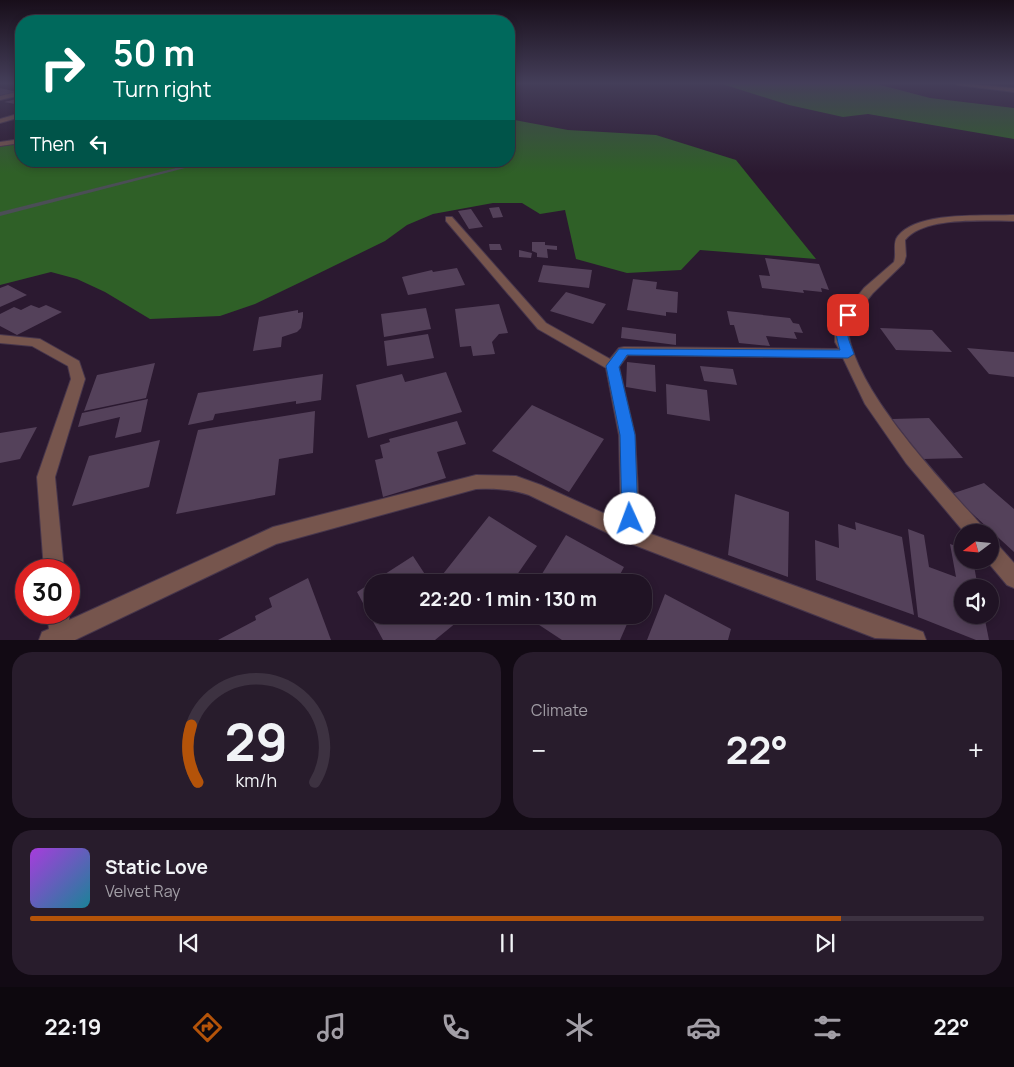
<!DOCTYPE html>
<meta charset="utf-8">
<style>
:root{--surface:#201324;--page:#281c2c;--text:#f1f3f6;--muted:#a29ea6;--line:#3d3241;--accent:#b45309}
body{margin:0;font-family:Manrope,sans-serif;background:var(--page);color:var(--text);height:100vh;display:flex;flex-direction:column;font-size:19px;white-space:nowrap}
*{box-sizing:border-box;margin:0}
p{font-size:16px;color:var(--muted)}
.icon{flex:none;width:28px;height:28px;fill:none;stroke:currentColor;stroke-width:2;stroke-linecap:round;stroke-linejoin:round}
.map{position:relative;height:640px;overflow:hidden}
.panel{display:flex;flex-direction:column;gap:12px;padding:12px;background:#120a14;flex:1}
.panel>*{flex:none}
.banner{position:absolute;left:15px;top:15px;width:500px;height:152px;border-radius:20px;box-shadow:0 2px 8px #0003,0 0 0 1px var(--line);background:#00695c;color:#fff;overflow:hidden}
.needle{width:32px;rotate:254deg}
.fabs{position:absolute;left:954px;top:524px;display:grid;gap:10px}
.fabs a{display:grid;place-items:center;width:45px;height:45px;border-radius:50%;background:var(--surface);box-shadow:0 2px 8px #0003,0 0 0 1px var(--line);font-size:25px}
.speed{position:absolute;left:15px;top:559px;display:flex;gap:10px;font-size:25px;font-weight:700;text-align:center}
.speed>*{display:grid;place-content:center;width:65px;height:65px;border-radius:50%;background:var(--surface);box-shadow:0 2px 8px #0003,0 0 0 1px var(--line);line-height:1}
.speed .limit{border:8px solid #d22;background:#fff;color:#111}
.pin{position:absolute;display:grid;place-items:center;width:42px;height:42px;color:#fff;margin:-21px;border-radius:10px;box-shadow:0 2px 8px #0006}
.me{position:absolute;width:55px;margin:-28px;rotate:358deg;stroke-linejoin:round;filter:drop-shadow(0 0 4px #0008)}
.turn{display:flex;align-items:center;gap:18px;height:105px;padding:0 15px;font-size:22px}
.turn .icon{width:65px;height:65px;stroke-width:2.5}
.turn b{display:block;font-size:35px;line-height:42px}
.then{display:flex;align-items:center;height:48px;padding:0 15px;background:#0003;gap:10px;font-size:19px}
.big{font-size:38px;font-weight:700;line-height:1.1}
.panel .widget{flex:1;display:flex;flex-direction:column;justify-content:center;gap:8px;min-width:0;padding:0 18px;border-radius:20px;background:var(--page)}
.panel .dial{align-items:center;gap:0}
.dial svg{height:130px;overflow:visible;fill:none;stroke:var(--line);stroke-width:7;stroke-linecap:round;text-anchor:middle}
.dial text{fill:var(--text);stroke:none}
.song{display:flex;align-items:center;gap:15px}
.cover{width:60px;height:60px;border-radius:8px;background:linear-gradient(135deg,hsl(280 70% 55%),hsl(190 70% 35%))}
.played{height:5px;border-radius:2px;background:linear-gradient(90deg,var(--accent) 85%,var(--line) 85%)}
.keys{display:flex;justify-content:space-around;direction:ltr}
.heat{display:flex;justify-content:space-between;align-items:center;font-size:28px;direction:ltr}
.panel .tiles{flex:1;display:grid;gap:12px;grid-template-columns:1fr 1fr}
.widget:last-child{grid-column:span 2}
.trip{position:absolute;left:364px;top:574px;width:288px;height:50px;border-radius:20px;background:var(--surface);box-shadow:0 2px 8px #0003,0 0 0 1px var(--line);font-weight:700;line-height:50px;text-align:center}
.tab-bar{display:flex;height:80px;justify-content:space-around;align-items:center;background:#0d080e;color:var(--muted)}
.tab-bar .icon{width:35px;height:35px}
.tab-bar .selected{color:var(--accent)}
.tab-bar b{font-size:22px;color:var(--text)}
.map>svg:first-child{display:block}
</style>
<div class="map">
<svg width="1014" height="640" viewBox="0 0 1014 640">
<rect width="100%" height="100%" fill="#2b1930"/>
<path fill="#2f6027" d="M719,83H873L930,98L1014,108V139L868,114L843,117L789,105Z
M509,119L568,130L656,135L736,160L816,259L700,250L681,270L627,273L576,259L565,210L540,214L522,203H493L433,214L407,225L385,241L303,281L255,304L220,316L150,319L105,292L77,279L51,272L0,285V144L21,140V161H509Z"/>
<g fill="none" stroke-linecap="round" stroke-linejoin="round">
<path fill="#4b4e56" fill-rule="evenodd" d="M204,161H212L0,216V212Z"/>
</g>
<path fill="#54415a" d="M0,88L17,92L0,96Z
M21,98V103L15,104L4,102Z
M499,207L503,217L493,218L489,208Z
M471,209L483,227L469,229L458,211Z
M532,242H545V245L557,246V250L547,249L548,258L537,257V253L532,251Z
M489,244H500L502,250H490Z
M519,250L532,253L531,258L519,257Z
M765,258L819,264L829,290L821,288L822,292L803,290L804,293L762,288L759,275L770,276Z
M543,265L592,270L589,288L538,282Z
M457,268L465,285L408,295L402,277L432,270L433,272Z
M633,279L657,282L656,289L678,292L677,313L666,312V316L627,310Z
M8,285L27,295L0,307V288Z
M566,292L606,304L593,324L550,311Z
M499,304L508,333L499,334L492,342L495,354L473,356L471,346L460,347L455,309Z
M31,305L39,308L46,305L62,312L17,335L0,326V314L14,307L21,310Z
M426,308L431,329L384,337L381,314Z
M298,310V313L303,312V317L301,328L297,332L282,337L281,347L253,351L259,317Z
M727,311L790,318L793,323L799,324L803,333L794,332L797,339L766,336L770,346L739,343L734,325H730Z
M622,327L676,334V345L621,338Z
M880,328L932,330L952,352L896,350Z
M428,334L434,358L387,366L384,341Z
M967,348L1014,352V377L989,374Z
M627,362L655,365L656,392L626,387Z
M155,363L146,398L84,411L97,375Z
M700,366L733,369L737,385L704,381Z
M446,372L462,412L368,438L356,385L402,374L405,382Z
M323,374L321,400L296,404V401L215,414L213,420L188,425L198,393Z
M666,384L707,390L710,421L667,414Z
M148,399L141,432L115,438L120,417L78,427L82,413Z
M532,405L604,439L569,492L492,451Z
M315,411L313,453L279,459L275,495L176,514L198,430Z
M929,418L963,458L923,459L892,419Z
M457,421L466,444L437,452L446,478L383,497L375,460L383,458L380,445L390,442L389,439Z
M37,427L20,459L0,463V433Z
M160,440L149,487L72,506L89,456Z
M984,483L1014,509V552L951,494Z
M735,494L789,512L788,577L728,555Z
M489,516L537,546L512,582H455L443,574Z
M855,522L902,537L914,615L816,580L815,540L839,548L838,524L856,530Z
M908,529L924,535L929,567L956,577L950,544L962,548V560H973L978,588H962V615H984L989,640H976L918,617Z
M566,535L624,567L616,582H537Z
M413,556L430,582H372V615H452L457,622L435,640H383L357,592Z
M308,578L331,640H218L256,620L255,616L272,607L269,598Z
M665,594L731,629L728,640H647Z
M524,615H631L620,640H562Z"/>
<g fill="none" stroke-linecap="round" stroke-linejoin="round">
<defs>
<path id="street" d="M955,83L1014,88V92L958,85Z
M21,91V95L0,100V96Z
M21,113V117L0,123V119Z
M21,139V143L0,146V142Z
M1014,215V221C985,221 925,216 905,240L906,256L904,263L873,293L847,325C852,389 940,478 982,526L984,532H964L906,463L865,404L843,358L628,355L619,367L635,435L640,530L915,629L923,632L926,640L875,638L624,541L529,495C511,489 495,488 476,489L276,544L75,640H39L42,632L49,629L47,612H69V620L273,527L476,475L516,476L541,485L621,521L619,435L606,368L538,329L446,221V217H452L546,323L610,359L619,348L624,347L839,349L835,342V325L864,288L894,262C897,253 892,243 898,236C917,211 985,216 1014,215Z
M0,335L40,339L79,361L85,379L55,477L64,570H44L37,477L71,379L68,366L32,346L0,343Z
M990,541L997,544L1014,563V588L1007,585L986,560H990Z"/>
</defs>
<use href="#street" stroke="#47364c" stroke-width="2"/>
<use href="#street" fill="#76554d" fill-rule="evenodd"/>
</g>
<linearGradient id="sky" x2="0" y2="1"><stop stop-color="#180e1a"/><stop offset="0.48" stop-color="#443e59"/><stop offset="1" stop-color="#443e59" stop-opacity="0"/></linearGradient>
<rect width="1014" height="173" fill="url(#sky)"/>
<path fill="#1a73e8" stroke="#114b97" d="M848,312L854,315C843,332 848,337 854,354L848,358L627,355L619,367L635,435L638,519L636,524L630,526L624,524L622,519L620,435L606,366L619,349L840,350C835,333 834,327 844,313Z"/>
</svg>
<div class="fabs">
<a><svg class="needle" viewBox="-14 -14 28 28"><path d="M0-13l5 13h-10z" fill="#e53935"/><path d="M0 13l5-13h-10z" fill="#a29ea6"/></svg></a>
<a><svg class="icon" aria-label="sound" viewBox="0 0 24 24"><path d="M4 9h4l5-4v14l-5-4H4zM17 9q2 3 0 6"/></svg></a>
</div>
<div class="speed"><div class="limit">30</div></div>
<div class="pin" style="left:848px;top:315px;background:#d93025"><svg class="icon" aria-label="arrive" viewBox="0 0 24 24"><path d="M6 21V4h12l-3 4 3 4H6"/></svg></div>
<svg class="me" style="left:630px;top:519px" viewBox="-20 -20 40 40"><circle r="19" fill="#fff"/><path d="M0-13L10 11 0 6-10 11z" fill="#1a73e8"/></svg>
<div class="trip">22:20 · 1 min · 130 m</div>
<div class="banner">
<div class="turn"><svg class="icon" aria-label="right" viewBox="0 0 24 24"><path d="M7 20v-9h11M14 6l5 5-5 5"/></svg><div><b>50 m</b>Turn right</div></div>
<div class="then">Then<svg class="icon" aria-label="left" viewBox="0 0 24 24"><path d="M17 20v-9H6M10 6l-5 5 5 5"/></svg></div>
</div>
</div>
<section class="panel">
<div class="tiles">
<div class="widget dial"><svg viewBox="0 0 100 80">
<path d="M14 69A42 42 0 1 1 86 69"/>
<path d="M14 69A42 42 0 0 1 10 34" stroke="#b45309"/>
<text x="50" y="56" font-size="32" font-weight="700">29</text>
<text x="50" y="72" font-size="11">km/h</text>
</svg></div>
<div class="widget"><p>Climate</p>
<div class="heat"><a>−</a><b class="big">22°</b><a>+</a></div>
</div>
<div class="widget">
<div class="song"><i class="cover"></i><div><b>Static Love</b><p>Velvet Ray</p></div></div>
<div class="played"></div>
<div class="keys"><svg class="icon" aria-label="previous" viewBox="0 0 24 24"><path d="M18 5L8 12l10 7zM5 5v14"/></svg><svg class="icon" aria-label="pause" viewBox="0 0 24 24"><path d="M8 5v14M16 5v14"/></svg><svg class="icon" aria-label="next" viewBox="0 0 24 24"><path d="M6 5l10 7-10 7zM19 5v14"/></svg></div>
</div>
</div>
</section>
<nav class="tab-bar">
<b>22:19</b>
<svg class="icon selected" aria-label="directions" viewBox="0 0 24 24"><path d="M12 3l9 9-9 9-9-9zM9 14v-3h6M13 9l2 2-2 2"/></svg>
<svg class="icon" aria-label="music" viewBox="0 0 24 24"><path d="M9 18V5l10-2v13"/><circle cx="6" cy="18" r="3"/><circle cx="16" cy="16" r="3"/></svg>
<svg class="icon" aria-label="phone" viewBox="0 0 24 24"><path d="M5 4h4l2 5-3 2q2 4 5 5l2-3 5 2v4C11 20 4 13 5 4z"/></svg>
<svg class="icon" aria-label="climate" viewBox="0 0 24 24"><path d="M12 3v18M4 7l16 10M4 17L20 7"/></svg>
<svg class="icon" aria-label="car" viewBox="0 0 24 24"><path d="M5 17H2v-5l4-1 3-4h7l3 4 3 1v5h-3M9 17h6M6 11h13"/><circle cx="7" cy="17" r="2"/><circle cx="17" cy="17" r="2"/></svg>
<svg class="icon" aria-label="filters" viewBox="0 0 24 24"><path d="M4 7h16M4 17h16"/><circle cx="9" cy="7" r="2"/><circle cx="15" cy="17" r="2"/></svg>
<b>22°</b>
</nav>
